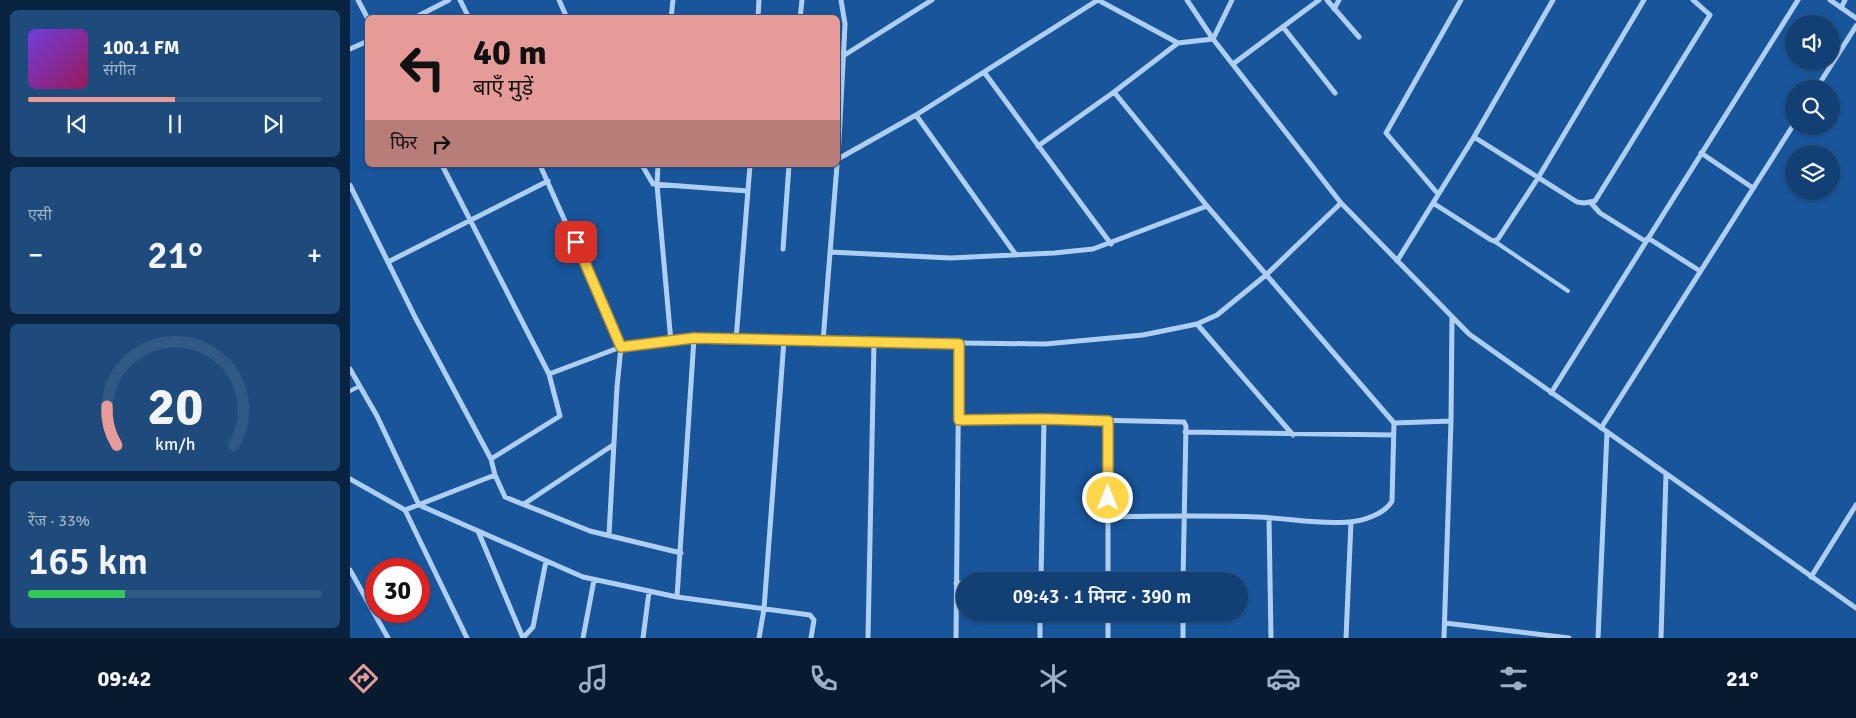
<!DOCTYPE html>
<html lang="hi">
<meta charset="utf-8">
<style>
:root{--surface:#124074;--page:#1f4b7c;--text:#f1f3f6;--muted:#9cafc5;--line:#315986;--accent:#e69b98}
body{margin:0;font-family:Signika,"Noto Sans Devanagari",sans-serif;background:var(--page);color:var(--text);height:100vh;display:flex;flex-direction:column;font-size:19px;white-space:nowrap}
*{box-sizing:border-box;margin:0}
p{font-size:16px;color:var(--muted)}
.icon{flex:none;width:28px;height:28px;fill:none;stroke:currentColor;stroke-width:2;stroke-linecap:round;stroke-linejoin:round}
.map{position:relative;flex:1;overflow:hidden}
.drawer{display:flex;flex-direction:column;gap:10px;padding:10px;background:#0a2340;width:350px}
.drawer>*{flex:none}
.guide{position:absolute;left:15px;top:15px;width:475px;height:152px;border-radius:8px;box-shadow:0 1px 4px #0004,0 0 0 1px var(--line);background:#e69b98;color:#111;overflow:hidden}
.controls{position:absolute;left:1435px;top:15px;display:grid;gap:10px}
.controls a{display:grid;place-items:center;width:55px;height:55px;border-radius:50%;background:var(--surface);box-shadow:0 1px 4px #0004,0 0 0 1px var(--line);font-size:25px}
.speed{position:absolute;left:15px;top:558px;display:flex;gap:10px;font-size:25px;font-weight:700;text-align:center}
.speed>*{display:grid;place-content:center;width:65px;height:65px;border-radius:50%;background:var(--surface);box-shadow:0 1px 4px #0004,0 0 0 1px var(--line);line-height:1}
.speed .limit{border:8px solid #d22;background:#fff;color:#111}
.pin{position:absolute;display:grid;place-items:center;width:42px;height:42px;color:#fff;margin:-21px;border-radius:10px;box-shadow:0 2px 8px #0006}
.me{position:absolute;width:55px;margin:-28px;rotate:0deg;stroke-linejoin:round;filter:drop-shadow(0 0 4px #0008)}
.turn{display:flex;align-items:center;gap:18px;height:105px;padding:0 25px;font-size:22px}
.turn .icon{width:65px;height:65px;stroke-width:2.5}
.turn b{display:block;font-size:35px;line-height:42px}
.then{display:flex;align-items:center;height:48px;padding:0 25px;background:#0003;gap:10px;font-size:19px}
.big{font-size:38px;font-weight:600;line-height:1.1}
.drawer .tile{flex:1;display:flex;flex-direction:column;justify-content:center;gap:8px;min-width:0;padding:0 18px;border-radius:8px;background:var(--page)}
.drawer .dial{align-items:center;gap:0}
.dial svg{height:130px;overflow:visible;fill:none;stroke:var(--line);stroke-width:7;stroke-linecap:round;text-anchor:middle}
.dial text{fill:var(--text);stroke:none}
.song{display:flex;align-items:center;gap:15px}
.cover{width:60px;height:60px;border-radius:8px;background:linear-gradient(135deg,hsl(260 70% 55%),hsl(330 70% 35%))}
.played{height:5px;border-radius:2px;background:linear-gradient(90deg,var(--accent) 50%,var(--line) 50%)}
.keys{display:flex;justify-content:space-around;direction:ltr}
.heat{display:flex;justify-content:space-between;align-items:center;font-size:28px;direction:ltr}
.charge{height:8px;border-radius:4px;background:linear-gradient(90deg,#34c759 33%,var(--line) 0)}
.trip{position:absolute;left:606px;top:572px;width:292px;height:50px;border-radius:25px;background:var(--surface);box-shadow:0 1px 4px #0004,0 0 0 1px var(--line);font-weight:600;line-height:50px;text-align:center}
.menu{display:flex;height:80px;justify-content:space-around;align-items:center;background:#071a2e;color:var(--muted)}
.menu .icon{width:35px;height:35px}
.menu .active{color:var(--accent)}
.menu b{font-size:22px;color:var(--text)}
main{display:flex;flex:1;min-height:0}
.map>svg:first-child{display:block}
</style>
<main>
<section class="drawer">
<div class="tile">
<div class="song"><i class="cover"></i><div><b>100.1 FM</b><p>संगीत</p></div></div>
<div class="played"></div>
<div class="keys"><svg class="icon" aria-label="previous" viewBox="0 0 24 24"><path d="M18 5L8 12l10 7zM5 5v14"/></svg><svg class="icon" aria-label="pause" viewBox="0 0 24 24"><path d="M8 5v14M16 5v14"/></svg><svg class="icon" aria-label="next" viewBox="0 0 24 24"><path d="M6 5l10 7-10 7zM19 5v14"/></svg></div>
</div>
<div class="tile"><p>एसी</p>
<div class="heat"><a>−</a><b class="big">21°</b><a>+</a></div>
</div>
<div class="tile dial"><svg viewBox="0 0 100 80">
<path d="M14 69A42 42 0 1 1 86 69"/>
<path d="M14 69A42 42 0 0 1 8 45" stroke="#e69b98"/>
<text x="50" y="56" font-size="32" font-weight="700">20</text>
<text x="50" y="72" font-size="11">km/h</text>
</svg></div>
<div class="tile"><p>रेंज · 33%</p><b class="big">165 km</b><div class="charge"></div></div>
</section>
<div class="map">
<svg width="1506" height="638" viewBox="0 0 1506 638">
<rect width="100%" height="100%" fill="#18559b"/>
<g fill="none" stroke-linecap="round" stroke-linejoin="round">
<path stroke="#afcff2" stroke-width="4" d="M1144,241L1218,291
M0,391L10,386"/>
<path stroke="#afcff2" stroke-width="5" d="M8,0L18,19
M110,0L119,18
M209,0L217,18
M882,0L863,39L991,203L1119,334L1506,608
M977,0L1009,37
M1480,0L1506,18
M1491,8L1495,0
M984,9L989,0
M64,18L99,0
M321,18L323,0
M408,18L409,0
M450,18L452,0
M933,27L985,93
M828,43L863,39L837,0
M0,49L18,41
M493,56L582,0
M883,64L969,0
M634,72L761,244
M1466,89L1506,26
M566,115L666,255
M1124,137L1227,202L1234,203L1245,201L1360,15L1343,0
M1351,153L1403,188
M488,159L566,115L748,0L828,43L764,92L688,146
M488,160L495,24L491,0
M92,165L199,374
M190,165L271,347L344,338L386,340L400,165
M292,165L303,184L398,191
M308,165L307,185L321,342
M0,185L65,317L141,459L145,475L155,497L240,531L331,553
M1088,194L1036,133L1111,0
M1083,203L1141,240L1144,241L1148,239L1188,178L1294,0
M1241,203L1250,213L1295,241L1298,238L1350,271
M433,249L439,165
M480,252L600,258L704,253L743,249L857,206
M1047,261L1124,137L1203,0
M38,262L198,181
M847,324L943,435
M386,340L695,344L793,335L847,324L867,315L916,275L991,203
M473,341L487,165
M0,369L27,416L69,505L233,577L327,597L460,615L464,620L461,638
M1201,393L1448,0
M609,420L694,419L834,422L836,426L833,581
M758,421V581
M1044,423L1101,421
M1251,428L1444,124
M835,432L1044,435
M141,459L210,416L199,374L271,347L267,387L259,535
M0,479L55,510L145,475
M174,504L263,445
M55,510L117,638
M758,517C808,516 858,515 907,517C938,518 968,525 999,522C1013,521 1035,514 1042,501L1044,423L857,206L764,92
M919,518L921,638
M128,531L173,638
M0,570L38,638
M1461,577L1506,505
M691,581L694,419
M606,583H615
M327,597L344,338
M833,614V638
M1095,623L1219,638
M173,638L183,627L196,561
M233,638L244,580
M293,638L299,592
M409,638L414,609L434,340
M518,638L524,342
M606,638L609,344
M690,638V614
M758,638V614
M996,638L1001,522
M1094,638L1101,421L1102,317
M1248,638L1257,432
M1311,638L1316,474"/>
</g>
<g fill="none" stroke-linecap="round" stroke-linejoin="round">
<defs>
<path id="route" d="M226,242L271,347L344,338L609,344V420L694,419L758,421V498"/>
</defs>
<use href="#route" stroke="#a68a30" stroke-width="12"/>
<use href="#route" stroke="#ffd54a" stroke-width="9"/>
</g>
</svg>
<div class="controls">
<a><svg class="icon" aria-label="sound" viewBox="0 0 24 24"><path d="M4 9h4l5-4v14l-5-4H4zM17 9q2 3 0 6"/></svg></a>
<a><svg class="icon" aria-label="search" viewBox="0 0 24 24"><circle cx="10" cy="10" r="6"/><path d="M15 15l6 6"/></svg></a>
<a><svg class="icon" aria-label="layers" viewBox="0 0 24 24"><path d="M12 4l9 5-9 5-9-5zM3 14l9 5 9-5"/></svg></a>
</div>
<div class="speed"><div class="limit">30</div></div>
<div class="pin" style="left:226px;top:242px;background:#d93025"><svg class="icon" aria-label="arrive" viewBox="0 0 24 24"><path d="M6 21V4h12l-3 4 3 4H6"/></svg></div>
<svg class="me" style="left:758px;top:498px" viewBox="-20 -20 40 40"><circle r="17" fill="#ffd54a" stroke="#fff" stroke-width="3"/><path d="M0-11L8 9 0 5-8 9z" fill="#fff"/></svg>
<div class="trip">09:43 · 1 मिनट · 390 m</div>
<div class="guide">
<div class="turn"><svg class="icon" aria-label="left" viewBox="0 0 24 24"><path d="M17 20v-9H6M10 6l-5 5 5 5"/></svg><div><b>40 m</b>बाएँ मुड़ें</div></div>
<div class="then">फिर<svg class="icon" aria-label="right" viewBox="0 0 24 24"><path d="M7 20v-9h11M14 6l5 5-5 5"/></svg></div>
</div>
</div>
</main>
<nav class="menu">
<b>09:42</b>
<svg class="icon active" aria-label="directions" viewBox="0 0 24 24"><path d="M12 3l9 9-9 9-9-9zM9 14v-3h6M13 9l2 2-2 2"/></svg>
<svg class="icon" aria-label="music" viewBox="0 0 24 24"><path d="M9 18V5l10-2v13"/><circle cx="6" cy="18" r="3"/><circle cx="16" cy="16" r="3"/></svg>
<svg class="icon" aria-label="phone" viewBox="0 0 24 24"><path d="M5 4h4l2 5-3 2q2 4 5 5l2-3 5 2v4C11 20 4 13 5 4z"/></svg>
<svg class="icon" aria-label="climate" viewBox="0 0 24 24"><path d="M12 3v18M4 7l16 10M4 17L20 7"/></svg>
<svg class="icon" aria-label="car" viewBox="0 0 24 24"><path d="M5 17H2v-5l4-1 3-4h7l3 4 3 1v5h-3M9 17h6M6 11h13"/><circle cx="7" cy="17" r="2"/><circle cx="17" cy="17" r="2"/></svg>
<svg class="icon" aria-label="filters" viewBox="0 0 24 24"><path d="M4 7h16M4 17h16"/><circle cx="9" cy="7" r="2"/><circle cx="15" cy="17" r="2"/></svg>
<b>21°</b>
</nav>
